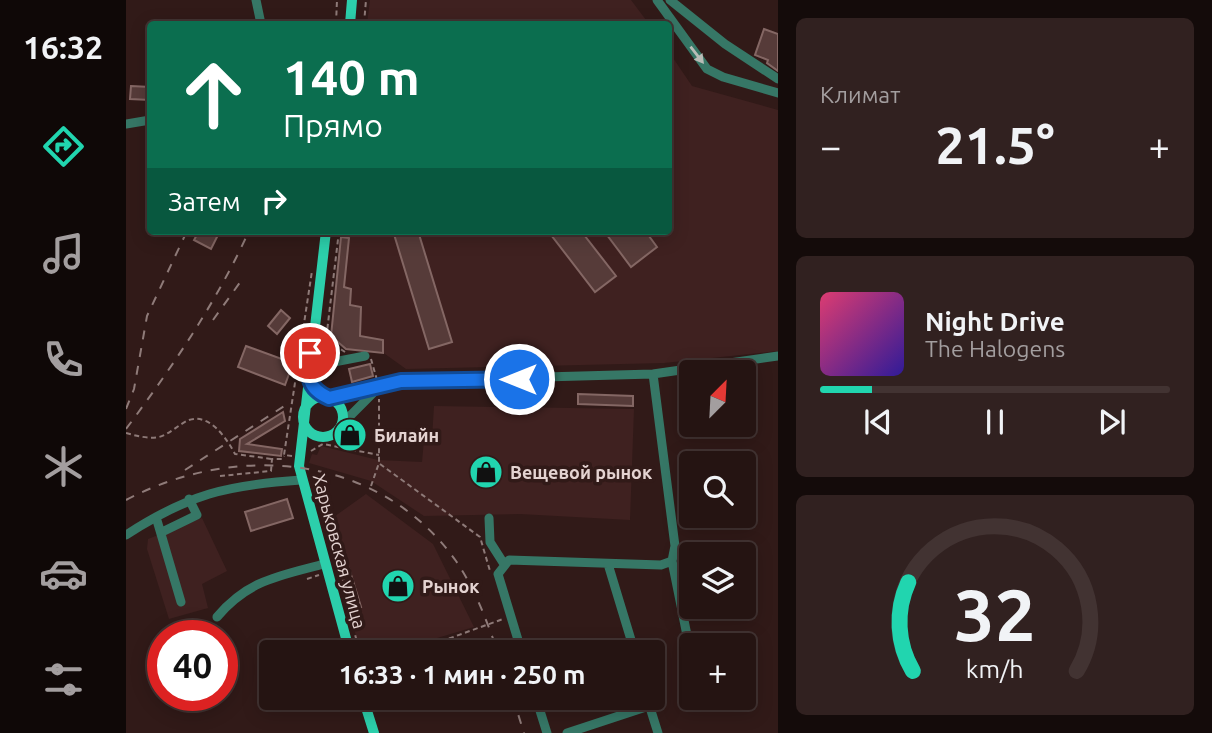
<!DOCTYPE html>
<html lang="ru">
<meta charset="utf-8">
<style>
:root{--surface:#251412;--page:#312120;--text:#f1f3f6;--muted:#a39e9f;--line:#423332;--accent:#21d5af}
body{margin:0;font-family:Ubuntu,sans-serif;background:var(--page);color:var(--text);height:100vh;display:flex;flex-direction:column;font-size:26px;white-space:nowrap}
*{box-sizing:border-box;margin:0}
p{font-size:23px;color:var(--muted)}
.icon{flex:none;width:38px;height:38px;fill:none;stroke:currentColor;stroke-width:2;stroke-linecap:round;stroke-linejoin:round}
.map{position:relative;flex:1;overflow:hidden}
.panel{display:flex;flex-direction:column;gap:18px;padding:18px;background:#140b0a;width:434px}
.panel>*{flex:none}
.guide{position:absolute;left:21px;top:21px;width:525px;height:214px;border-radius:7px;box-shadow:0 4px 18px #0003,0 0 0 2px var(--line);background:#0b6e4f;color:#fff;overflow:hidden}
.needle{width:46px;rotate:24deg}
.fabs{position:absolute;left:553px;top:360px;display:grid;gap:14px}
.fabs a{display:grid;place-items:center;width:77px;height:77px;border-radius:7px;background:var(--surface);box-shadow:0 4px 18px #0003,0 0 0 2px var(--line);font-size:35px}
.speed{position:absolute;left:21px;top:620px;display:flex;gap:14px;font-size:35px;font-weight:700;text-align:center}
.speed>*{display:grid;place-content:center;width:91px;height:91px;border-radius:50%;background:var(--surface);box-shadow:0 4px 18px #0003,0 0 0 2px var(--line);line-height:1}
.speed .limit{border:10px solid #d22;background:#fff;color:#111}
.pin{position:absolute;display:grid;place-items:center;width:60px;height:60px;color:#fff;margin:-30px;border:4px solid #fff;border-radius:50%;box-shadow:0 2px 7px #0007}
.me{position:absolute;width:77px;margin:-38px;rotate:270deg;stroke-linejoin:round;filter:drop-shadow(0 0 5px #0008)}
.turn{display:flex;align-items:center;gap:24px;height:147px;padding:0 21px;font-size:32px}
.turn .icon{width:91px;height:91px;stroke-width:2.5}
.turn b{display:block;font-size:49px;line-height:60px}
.then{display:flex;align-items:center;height:66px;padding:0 21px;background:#0003;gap:14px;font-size:26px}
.big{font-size:52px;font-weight:700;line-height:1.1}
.panel .card{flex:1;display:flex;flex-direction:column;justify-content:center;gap:10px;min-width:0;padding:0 24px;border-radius:10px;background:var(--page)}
.panel .dial{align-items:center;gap:0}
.dial svg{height:182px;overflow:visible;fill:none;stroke:var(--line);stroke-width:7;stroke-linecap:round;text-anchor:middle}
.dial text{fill:var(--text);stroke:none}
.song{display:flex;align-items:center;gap:21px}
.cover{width:84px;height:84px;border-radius:10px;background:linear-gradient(135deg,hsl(340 70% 55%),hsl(250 70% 35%))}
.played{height:7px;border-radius:4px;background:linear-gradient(90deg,var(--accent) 15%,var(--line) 15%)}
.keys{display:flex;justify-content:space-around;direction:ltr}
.heat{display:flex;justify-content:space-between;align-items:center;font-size:38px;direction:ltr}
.trip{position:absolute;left:133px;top:640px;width:406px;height:70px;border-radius:7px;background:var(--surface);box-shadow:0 4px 18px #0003,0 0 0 2px var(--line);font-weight:700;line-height:70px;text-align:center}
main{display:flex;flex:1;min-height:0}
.menu{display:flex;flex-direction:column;width:126px;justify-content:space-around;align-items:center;background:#0f0807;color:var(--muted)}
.menu .icon{width:49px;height:49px}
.menu .current{color:var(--accent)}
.menu b{font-size:32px;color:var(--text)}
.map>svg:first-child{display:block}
</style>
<main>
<nav class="menu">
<b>16:32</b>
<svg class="icon current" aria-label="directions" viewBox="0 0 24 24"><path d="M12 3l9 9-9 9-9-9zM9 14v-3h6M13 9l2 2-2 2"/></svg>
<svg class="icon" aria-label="music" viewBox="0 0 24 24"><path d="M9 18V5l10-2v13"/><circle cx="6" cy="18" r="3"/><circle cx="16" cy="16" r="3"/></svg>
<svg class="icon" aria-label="phone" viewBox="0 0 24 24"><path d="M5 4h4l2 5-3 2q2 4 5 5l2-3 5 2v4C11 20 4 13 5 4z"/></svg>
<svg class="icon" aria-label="climate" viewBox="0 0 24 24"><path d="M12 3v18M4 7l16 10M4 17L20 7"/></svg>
<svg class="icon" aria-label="car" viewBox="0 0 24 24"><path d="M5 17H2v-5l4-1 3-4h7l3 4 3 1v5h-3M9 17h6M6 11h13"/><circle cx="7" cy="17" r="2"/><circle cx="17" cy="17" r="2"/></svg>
<svg class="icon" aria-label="filters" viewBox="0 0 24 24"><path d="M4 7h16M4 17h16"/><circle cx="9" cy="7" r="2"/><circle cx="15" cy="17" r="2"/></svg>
</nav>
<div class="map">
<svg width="652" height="733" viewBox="0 0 652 733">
<rect width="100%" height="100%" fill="#311a18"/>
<path fill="#3f2120" d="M244,0H505L523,24H241Z
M543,52L566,86L652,110V351L538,363L280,369L234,336L235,307L224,305L225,289L218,287L223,238L215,237L216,231H542Z
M308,406L508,409L504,520L394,514L298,516L245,481L183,463L186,454L191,455L195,446L252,460L296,462L298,440L306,439Z
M240,494L307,544L348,627L261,653H235L198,524Z
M76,518L101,571L76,584L82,608L43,619L21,549L22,539Z"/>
<path fill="#563b39" stroke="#846764" stroke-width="2" d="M638,29L652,34V71L641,63L642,60L629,55Z
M5,86L24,87V100L4,99Z
M73,231H94L85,249L68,240Z
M267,231H292L326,342L303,349Z
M422,231H455L490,276L469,292Z
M478,231H530L523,236L531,247L505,267Z
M215,237L223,238L218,287L225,289L224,305L235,307L234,336L257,340V353L220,349L205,336Z
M155,310L164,318L151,334L142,326Z
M120,346L167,363L159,385L112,367Z
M244,364L247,376L226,382L223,369Z
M452,394L507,396V406L452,404Z
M157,412L159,421L121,444L156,449L155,456L113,451L114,439Z
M161,499L167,518L125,531L119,512Z
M223,568L235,607L230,608L234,621L228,623L213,571Z"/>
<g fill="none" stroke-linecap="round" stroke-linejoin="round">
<path stroke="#8e7a78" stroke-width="2" stroke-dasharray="5 3.5" stroke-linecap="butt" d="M210,24L211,0
M238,24L240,0
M213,231L200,340L219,352
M193,353L196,354L200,342
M245,359L251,380
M0,433C11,436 22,439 33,437C44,434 53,424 63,420C84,413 101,439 109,454L146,459
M185,451L197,444L253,455
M166,456L158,455L186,271
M254,464L354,537L364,571
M94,476L145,471L146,459H156L158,456
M245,486L253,463V399
M181,579L193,575
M227,627L234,653
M283,653L377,619"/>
<path stroke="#367766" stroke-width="9" d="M130,0L135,24
M531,0L581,69L597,77L652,93
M544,0L599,44L652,79
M0,124L24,120
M182,367L239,356
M527,374L549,546L546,561L565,655
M203,398L275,381L527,374L652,356
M215,425L252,388
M30,517L55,602
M363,518L364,542L378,564
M36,532L71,515L63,499
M0,535C63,494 101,485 175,480
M482,564L509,653
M91,617C122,580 153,576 198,564
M396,653L372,574L383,560L535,565L546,561
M410,698L421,733
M521,698L532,733
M441,733L523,706"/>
<path stroke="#2ccfab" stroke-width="10" d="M224,24L226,0
M200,231L173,466L224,653
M177 417a20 20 0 1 1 40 0a20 20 0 1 1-40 0Z
M237,698L248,733"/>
<path stroke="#8f7b79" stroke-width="2" stroke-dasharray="9 9" stroke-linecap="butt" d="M87,320L115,281
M0,409L8,389L21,316L61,231
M0,429C47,366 90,303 123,231
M59,470L163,403
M0,500C110,442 253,453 330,561C349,589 361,621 372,653
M387,698L398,733"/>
</g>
<defs><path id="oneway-solid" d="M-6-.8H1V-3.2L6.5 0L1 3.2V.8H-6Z" transform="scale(1.75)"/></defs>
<use fill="#b8bcb6" href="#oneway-solid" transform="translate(571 55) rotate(52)"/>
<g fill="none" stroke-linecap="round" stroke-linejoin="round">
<defs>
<path id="route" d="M184,353C182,375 180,388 203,398L275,381L393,379"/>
</defs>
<use href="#route" stroke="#114b97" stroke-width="18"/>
<use href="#route" stroke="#1a73e8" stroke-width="12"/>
</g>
<defs>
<symbol id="shop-disc" viewBox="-11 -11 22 22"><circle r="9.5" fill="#21d5af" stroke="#311a18"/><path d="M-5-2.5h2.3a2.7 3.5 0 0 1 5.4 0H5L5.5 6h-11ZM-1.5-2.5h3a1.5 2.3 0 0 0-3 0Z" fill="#111"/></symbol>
</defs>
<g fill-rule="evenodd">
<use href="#shop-disc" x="205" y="416" width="38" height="38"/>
<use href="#shop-disc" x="341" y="453" width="38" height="38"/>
<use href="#shop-disc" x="253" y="567" width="38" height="38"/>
</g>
<g text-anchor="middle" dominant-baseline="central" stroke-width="7" stroke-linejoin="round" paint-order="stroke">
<g font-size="18" font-weight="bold" fill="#e4d3d1" stroke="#311a18" text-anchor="start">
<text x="248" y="435">Билайн</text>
<text x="384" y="472">Вещевой рынок</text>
<text x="296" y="586">Рынок</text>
</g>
<g font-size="18" fill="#e4d3d1" stroke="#311a18">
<text transform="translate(214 551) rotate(75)">Харьковская улица</text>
</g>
</g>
</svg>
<div class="fabs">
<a><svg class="needle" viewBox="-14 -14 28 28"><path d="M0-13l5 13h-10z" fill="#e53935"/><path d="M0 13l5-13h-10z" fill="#a39e9f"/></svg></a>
<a><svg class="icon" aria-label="search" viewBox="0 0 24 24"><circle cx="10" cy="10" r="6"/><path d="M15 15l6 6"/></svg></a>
<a><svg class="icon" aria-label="layers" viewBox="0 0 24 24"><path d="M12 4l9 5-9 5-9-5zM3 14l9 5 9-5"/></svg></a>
<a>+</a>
</div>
<div class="speed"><div class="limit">40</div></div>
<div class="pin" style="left:184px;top:353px;background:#d93025"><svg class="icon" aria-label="arrive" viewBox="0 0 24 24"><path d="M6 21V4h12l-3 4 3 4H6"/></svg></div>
<svg class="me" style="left:393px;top:379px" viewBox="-20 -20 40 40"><circle r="17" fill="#1a73e8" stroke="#fff" stroke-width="3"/><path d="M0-11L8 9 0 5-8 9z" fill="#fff"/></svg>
<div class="trip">16:33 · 1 мин · 250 m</div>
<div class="guide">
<div class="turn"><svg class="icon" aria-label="ahead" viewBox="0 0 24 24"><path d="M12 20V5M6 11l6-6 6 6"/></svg><div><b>140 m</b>Прямо</div></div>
<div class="then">Затем<svg class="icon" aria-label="right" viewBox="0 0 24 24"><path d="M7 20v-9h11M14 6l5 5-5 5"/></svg></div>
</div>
</div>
<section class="panel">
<div class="card"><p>Климат</p>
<div class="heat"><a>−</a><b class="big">21.5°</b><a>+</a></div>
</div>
<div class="card">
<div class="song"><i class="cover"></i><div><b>Night Drive</b><p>The Halogens</p></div></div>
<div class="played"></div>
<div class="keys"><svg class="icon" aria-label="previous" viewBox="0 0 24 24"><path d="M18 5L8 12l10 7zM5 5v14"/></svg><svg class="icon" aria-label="pause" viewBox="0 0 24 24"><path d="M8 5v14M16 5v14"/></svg><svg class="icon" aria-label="next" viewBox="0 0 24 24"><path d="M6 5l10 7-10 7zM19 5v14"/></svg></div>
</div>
<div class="card dial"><svg viewBox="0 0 100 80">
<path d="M14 69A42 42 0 1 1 86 69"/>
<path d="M14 69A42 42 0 0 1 12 30" stroke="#21d5af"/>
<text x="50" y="56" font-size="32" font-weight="700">32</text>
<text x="50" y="72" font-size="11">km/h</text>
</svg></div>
</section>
</main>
